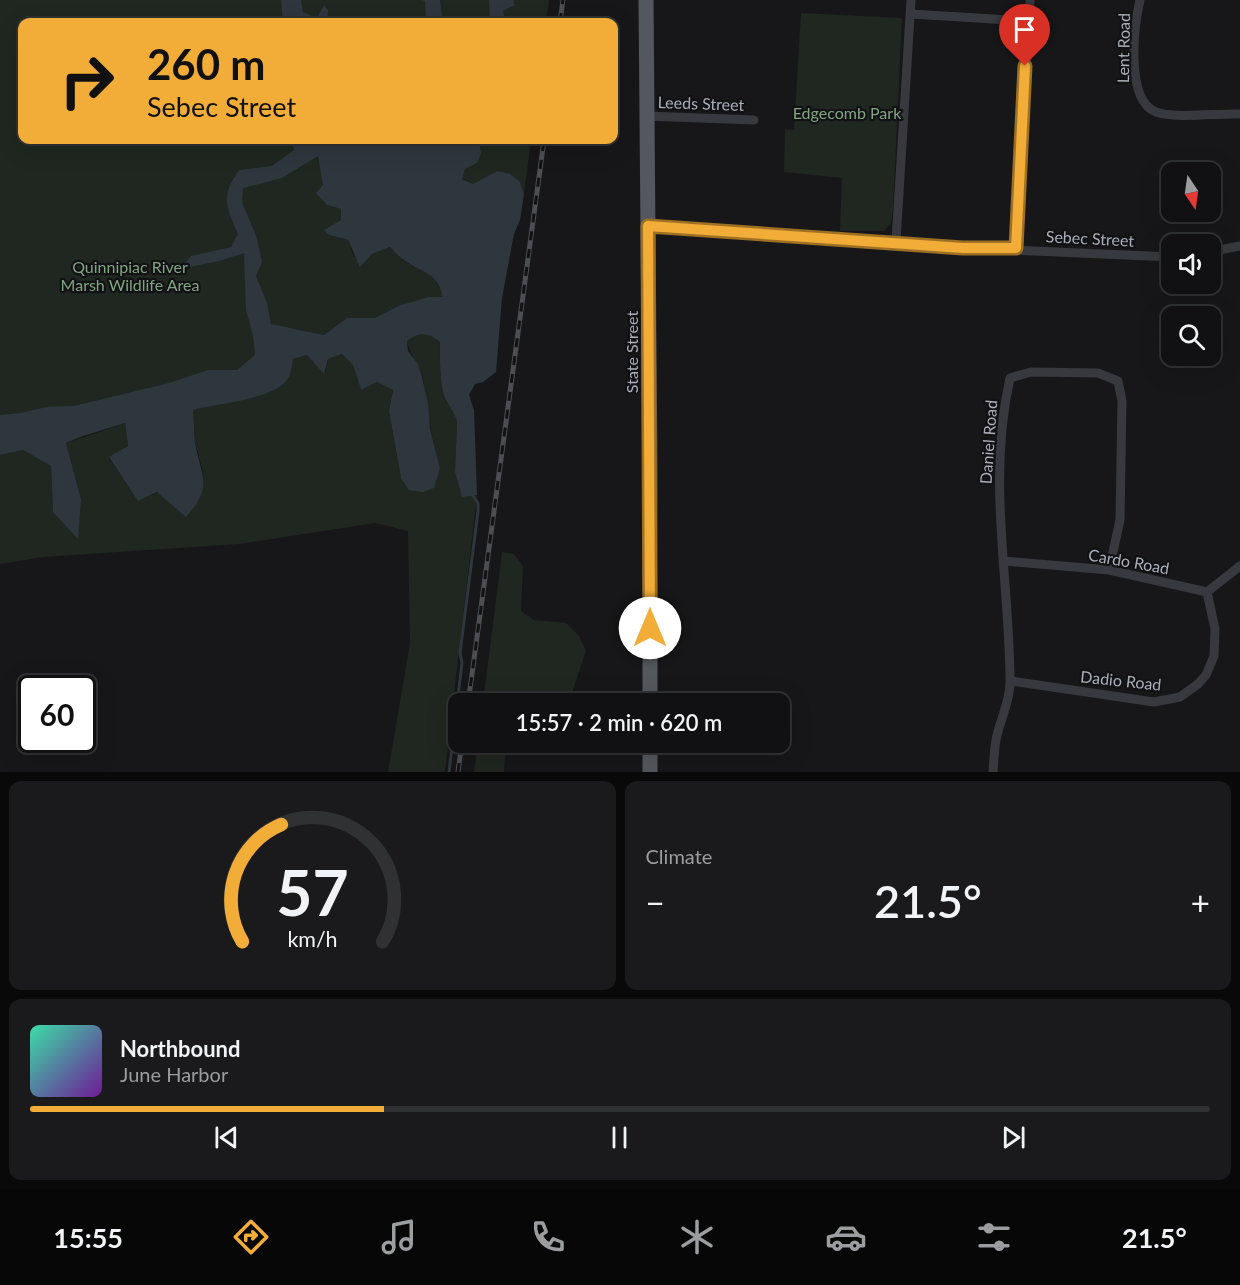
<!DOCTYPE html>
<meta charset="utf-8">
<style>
:root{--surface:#111113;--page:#1a1a1c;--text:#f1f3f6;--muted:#9c9da0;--line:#303133;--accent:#f1ad37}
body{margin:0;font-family:Lato,sans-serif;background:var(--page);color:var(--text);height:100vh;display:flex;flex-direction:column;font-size:22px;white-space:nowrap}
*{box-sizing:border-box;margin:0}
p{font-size:20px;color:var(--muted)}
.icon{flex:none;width:33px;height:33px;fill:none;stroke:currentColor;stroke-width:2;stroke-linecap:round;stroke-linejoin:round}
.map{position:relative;height:772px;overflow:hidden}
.drawer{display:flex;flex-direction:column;gap:9px;padding:9px;background:#09090a;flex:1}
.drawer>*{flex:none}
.banner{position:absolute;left:18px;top:18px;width:600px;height:126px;border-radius:12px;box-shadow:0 6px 24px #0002,0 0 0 2px var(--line);background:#f1ad37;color:#111;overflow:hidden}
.needle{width:39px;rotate:167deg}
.buttons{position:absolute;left:1161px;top:162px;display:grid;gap:12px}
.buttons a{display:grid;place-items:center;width:60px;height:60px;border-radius:12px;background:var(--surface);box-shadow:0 6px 24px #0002,0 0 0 2px var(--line);font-size:30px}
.speed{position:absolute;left:18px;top:675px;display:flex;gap:12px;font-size:30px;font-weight:700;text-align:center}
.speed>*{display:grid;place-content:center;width:78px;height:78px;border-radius:50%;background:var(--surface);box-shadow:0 6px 24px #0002,0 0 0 2px var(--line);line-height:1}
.speed .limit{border:3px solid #111;border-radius:9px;background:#fff;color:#111}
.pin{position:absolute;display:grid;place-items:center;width:51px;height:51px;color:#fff;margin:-62px -26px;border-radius:50% 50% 50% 0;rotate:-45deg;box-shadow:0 0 6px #0007}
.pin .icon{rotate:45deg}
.me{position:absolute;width:66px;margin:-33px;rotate:0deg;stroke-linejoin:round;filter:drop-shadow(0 0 4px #0008)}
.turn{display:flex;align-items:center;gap:21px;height:126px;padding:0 30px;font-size:27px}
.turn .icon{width:78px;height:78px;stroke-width:2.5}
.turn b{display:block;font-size:42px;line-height:51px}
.big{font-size:45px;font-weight:600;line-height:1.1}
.drawer .widget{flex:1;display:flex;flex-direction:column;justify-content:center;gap:9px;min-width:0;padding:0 21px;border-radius:12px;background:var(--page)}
.drawer .dial{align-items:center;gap:0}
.dial svg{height:156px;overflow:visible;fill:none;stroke:var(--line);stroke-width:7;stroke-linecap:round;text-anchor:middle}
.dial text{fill:var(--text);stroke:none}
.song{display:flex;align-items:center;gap:18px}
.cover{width:72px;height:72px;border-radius:9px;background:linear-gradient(135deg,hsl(160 70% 55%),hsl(280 70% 35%))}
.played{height:6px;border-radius:3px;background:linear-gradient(90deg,var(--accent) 30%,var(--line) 30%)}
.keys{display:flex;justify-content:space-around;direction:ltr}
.heat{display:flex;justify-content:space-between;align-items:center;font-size:33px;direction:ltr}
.drawer .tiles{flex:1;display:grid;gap:9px;grid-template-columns:1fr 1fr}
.widget:last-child{grid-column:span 2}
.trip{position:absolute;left:448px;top:693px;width:342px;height:60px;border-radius:12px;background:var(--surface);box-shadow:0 6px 24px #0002,0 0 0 2px var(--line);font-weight:600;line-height:60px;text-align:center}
.dock{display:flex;height:96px;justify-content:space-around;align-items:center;background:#070708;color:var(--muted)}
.dock .icon{width:42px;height:42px}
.dock .on{color:var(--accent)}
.dock b{font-size:27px;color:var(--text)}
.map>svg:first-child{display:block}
</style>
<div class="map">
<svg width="1240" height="772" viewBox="0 0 1240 772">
<rect width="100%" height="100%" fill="#171719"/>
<path fill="#1f2720" d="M0,0H549L546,22H22V140H397L327,205L341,209V220L325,230L329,235L348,240L354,257L372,254L390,247C394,252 399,257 404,261C422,272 439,274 442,297L398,306L375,318H347L324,335L295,329L281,376L0,442Z
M801,13L902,18L893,209L891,223L884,231H840L842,178L784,172L785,129L794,130Z
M479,140H531L524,194L520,182L497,171L473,184L462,178L465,169L481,153Z
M417,334H429L440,342C440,359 439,386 446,400C450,408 455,413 457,422L455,472L462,496L477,495L445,772H388L410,643L408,531L375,523L239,544L43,557L0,564V455L23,450L51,466L53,512L81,499L66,443L125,423L128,446L109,458L138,500L204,476L195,442L193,410L288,379L293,359L307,355L325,373L328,359L342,354L353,365L361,390L377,382L393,390L389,411L401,478L440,468C437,456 433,443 431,431C427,412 427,393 422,375C418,362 409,354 407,340Z
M502,552L514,554L523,566L521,611L534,620L566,623L579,636L586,651L569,701L567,703H483Z
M478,743V742L520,743L505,755L504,772H474Z"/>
<path fill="#2d373d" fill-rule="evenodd" d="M281,0H301L303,12L317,18L324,5L328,10L327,22H283Z
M421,0H440L442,17L446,22H426L425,1Z
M489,0H513L515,5L503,11L506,22H490Z
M291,140H479L481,153L477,163L465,169L462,179L473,184L497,171L510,174L520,182L524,194L520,220L514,234L502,298L496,372L483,382L475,384L469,395L474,410L477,495L462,497L455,472L457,422C455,413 450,408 446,400C439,386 440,359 440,342C428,333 420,331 407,341L408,351L418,364L422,377L428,403L430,429L440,468L434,488L423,492L409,490L401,478L389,411L393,390L377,382L361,390L353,365L342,354L328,359L324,374L307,355L293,359C292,365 291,372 289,377C277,400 216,403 193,410C194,420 194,432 195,443C202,478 213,486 186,517L157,492L138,501L109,457L128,446L125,423L83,436L66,443L81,499L78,539L53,512L51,466L23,450L0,455V415L21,413L46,407L74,406L169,383L208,370H237L255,355L253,336L246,310L244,253L219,261L180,269L191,256L231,247L238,234C226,205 220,198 239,170L272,166L294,150ZM318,156L323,185L316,193L327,205L341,209V220L324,230L329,235L348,240L360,267L372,254L390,247C394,252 399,257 405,261C421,272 440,274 442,297H429L398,306L375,318H347L324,335L271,324L267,303L256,276L262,262L257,238L242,202L243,188L282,178Z"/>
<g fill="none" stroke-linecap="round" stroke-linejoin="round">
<path stroke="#2d373d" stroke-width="3" d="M449,772L462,663L460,653L478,511V503L471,493"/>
<path stroke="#38393e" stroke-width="9" d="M1140,0C1134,26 1125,100 1156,112C1175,119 1218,113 1240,114
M911,14L1027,21
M646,116L754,120
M648,226L963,248L1172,257
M896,241L911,0
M1016,248L1030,0
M1210,252L1240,246
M1003,561L1109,570L1207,592L1240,566
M1011,681L1154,702L1180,697L1198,684L1206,675L1214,656L1215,629L1207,592
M993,772C994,762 994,750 996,740C1000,720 1011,699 1010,678C1009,576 987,480 1010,378L1031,372L1098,373L1118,381L1122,401L1120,520L1109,570"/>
<path stroke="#54575d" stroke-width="15" d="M646,0L650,465V704
M650,772V742"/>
<defs>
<path id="rail" d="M560,22L563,0
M468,704L544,140
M458,772L462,742"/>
</defs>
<use href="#rail" stroke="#4b4e53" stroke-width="5"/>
<use href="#rail" stroke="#121214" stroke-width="3" stroke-dasharray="9" stroke-linecap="butt"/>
</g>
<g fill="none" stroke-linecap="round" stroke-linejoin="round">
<defs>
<path id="route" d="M650,628L648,226L963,248H1016L1025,66"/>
</defs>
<use href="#route" stroke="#9d7024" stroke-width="15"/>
<use href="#route" stroke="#f1ad37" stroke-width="10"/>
</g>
<g text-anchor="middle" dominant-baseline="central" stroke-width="4.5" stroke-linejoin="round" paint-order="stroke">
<g font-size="16" fill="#aaafb9" stroke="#121214">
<text transform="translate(1123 48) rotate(-89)">Lent Road</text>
<text transform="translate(701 103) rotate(2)">Leeds Street</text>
<text transform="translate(1090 238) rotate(3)">Sebec Street</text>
<text transform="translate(631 352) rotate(-90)">State Street</text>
<text transform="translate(988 442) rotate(-86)">Daniel Road</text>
<text transform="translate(1129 561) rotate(10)">Cardo Road</text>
<text transform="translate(1121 680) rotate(6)">Dadio Road</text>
</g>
<g font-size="16" fill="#81a482" stroke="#121214">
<text x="847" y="112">Edgecomb Park</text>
<text x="130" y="266">Quinnipiac River<tspan x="130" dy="18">Marsh Wildlife Area</tspan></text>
</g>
</g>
</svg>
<div class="buttons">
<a><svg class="needle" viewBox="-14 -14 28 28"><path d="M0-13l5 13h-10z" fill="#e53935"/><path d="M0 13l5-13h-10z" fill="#9c9da0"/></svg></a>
<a><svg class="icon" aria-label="sound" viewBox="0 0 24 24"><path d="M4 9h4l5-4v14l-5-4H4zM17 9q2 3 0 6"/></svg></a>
<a><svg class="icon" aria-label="search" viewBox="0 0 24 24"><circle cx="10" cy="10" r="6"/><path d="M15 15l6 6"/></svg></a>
</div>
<div class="speed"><div class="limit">60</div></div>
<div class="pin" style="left:1025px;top:66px;background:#d93025"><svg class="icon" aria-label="arrive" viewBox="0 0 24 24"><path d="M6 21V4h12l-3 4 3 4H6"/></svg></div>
<svg class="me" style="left:650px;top:628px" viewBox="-20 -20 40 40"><circle r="19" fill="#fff"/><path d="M0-13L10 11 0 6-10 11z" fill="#f1ad37"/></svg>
<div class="trip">15:57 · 2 min · 620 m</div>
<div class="banner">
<div class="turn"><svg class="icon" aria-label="right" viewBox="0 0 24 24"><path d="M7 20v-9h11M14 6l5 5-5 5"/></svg><div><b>260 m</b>Sebec Street</div></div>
</div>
</div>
<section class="drawer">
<div class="tiles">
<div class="widget dial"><svg viewBox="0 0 100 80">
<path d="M14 69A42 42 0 1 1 86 69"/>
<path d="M14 69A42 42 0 0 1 34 9" stroke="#f1ad37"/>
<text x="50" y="56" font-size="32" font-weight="700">57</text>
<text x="50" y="72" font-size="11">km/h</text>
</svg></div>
<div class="widget"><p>Climate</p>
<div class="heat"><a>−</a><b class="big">21.5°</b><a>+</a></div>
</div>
<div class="widget">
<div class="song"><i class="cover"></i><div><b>Northbound</b><p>June Harbor</p></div></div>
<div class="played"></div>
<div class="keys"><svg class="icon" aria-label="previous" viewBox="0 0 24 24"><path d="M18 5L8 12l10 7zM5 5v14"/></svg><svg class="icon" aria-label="pause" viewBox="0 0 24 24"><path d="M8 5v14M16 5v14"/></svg><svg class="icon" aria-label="next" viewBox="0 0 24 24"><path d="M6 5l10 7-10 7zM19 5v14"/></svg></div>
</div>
</div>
</section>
<nav class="dock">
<b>15:55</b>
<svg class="icon on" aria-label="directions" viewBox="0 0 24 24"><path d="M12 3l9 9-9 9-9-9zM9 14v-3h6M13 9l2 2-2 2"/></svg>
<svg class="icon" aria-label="music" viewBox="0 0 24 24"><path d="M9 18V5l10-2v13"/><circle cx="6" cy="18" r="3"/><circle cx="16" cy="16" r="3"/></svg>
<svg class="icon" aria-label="phone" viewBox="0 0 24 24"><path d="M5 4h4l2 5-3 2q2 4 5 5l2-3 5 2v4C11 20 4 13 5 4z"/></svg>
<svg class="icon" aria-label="climate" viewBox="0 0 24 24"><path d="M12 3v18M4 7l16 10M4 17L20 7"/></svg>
<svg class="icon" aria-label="car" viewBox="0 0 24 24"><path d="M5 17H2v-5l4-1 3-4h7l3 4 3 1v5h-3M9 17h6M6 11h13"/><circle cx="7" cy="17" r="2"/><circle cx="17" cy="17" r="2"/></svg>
<svg class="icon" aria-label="filters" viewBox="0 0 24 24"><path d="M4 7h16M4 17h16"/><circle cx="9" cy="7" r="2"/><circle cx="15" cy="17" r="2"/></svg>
<b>21.5°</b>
</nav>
